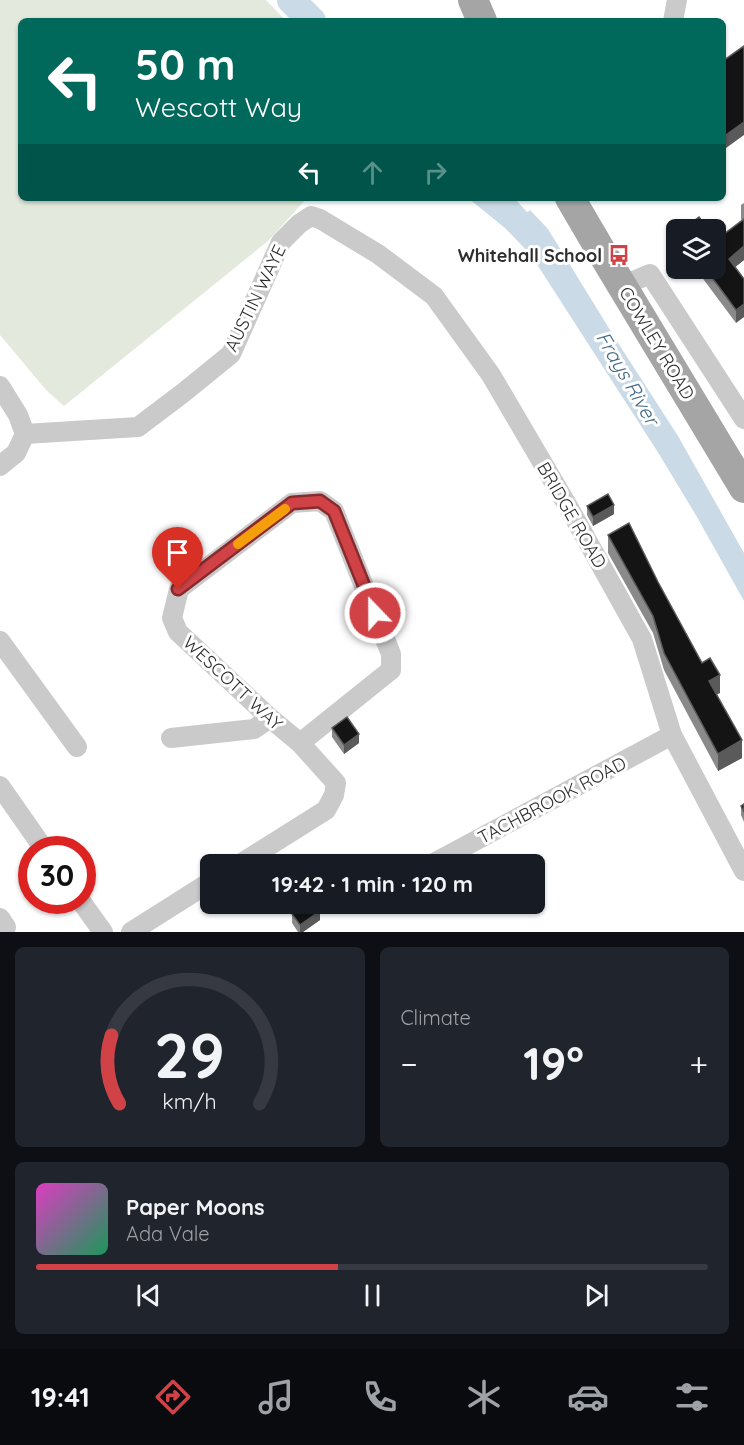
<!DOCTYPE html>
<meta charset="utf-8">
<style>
:root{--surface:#171b24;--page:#20242c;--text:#f1f3f6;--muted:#9ea1a6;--line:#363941;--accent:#d14247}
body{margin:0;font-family:Quicksand,sans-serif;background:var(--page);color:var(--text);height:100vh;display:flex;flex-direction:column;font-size:22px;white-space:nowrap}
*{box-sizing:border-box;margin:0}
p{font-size:20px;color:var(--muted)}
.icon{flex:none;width:33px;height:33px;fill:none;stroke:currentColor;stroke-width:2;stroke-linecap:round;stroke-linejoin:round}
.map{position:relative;height:932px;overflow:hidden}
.drawer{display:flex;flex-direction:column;gap:15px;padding:15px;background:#0d0f14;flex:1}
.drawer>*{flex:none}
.top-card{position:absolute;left:18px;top:18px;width:708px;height:183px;border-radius:9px;box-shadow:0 2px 4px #0004;background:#00695c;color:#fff;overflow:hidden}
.controls{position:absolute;left:666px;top:219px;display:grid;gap:12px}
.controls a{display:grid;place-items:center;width:60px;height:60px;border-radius:9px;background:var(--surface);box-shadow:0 2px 4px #0004;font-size:30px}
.speed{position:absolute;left:18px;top:836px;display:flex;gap:12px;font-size:30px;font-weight:700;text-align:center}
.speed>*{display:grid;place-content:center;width:78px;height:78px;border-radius:50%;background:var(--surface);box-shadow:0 2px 4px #0004;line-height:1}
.speed .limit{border:9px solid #d22;background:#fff;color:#111}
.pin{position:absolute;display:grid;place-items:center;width:51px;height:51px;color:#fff;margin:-62px -26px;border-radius:50% 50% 50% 0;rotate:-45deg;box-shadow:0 0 6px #0007}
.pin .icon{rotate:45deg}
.me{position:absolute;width:66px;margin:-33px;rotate:338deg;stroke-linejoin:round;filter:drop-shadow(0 0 4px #0008)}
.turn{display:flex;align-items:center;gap:21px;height:126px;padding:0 18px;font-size:27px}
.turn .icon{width:78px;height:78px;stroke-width:2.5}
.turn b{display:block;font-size:42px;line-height:51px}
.lanes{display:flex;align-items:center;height:57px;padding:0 18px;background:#0003;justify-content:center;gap:30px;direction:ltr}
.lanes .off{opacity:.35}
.big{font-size:45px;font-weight:700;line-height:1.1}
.drawer .tile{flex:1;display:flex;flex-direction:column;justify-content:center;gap:9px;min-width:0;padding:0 21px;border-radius:9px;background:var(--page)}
.drawer .dial{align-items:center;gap:0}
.dial svg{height:156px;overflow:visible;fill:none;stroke:var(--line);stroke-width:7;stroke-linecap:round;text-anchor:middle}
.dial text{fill:var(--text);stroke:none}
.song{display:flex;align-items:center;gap:18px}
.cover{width:72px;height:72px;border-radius:9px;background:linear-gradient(135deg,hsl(310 70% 55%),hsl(150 70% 35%))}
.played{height:6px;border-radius:3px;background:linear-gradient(90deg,var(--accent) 45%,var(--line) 45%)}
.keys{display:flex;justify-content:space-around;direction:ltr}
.heat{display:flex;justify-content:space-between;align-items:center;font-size:33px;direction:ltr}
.drawer .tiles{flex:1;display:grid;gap:15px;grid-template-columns:1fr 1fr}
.tile:last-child{grid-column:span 2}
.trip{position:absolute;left:200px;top:854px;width:345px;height:60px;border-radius:9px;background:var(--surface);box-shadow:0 2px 4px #0004;font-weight:700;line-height:60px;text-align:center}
.tabs{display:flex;height:96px;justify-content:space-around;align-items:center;background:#090b0e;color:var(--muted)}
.tabs .icon{width:42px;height:42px}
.tabs .current{color:var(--accent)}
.tabs b{font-size:27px;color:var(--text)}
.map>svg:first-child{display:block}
</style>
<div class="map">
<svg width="744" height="932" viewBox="0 0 744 932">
<rect width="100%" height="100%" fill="#fff"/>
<path fill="#e3e9dc" d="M0,0H266L286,21H21V198H307L268,241L64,406L46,390L0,335Z"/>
<path fill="#cadbe7" d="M468,198H514L527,212H528L530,210L548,229L618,343L678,436L744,553V601L697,517L659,454L531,255L505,228Z"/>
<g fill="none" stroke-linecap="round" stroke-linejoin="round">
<path stroke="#cadbe7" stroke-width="28" d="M291,0L312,21"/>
<path stroke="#cacaca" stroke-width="20" d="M673,21L677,0
M622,286L650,274L744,419
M0,386L18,415L25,434L16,453L0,466
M25,434L138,427L183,393L231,354L281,242L299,224L311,216L320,219L378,254L434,296L491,375L569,508L642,639L672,735L744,871
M0,641L77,747
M171,738L254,729L270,718
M0,786L44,849
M240,864L326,810L334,795L336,783L300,743L270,718L178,632L172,618L179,589L292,503L320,501L334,511L391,654V670L300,743
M432,864L672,735
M80,900L103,932
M0,918L6,927
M131,932L210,882"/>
<path stroke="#a5a5a5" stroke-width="30" d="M473,0L482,21
M570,198L604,256L744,488"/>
</g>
<path fill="#8a8a8a" d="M744,203V260L735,267L744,279L736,323L695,268H716V240L742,221L741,219V205Z
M587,506L614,514L593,526L587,515Z
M608,535L658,582L702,663L720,693L717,694L742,758L718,771L664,670L653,633L608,553Z
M332,728L359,743L344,754L332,737Z
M744,804V822L741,815V806Z
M292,914L320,920L303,932H298L292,923Z"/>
<path fill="#5a5a5a" d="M744,122V135L726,148V155L723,157V137Z
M744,246V260L729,272V259Z
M744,304V317L736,323V310Z
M614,505V514L593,526V517Z
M720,675V693L709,698V681Z
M359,734V743L344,754V745Z
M742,740V758L718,771V754Z
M320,911V920L303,932H300V925Z"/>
<path fill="#141414" stroke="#5a5a5a" stroke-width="1.5" d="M744,46V122L723,137V61Z
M699,217L708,230H682Z
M744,219V246L729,259L744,279V304L736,310L705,268H716V239V240Z
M608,494L614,505L593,517L587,506Z
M629,523L658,582L702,663L710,658L720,675L709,681L742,740L718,754L664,653L653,616L608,535Z
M347,717L359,734L344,745L332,728Z
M744,804V812L741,806Z
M308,903H315L320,911L300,925L292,914Z"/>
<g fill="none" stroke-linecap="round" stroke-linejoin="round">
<defs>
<path id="route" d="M178,589L292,503L320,501L334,511L375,613"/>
</defs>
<use href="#route" stroke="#882b2e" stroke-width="15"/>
<use href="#route" stroke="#d14247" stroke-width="10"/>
<path stroke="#f59e0b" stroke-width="10" d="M238,544L285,509"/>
</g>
<defs>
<symbol id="bus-bare" viewBox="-9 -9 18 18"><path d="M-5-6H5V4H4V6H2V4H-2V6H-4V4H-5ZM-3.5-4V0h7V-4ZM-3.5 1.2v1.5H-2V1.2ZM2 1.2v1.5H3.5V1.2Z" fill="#d14247" stroke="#fff" stroke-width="2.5" paint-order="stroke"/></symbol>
</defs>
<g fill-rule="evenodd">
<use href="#bus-bare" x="604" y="240" width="30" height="30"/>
</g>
<g text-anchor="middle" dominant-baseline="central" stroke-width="6" stroke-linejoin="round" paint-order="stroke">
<g font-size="18" font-weight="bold" fill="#2d2d2d" stroke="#fff" text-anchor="end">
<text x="602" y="255">Whitehall School</text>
</g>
<g font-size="18" fill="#2d2d2d" stroke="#fff">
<text transform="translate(255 298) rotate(-64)">AUSTIN WAYE</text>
<text transform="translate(657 343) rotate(59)">COWLEY ROAD</text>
<text transform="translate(572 515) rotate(60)">BRIDGE ROAD</text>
<text transform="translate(233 683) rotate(43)">WESCOTT WAY</text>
<text transform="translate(552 800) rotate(-28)">TACHBROOK ROAD</text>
</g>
<g font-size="20" font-style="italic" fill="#446a86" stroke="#fff">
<text transform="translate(628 378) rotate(60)">Frays River</text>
</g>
</g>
</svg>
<div class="controls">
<a><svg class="icon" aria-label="layers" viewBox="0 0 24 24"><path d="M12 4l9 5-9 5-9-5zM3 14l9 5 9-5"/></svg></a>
</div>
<div class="speed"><div class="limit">30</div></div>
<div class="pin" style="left:178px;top:589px;background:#d93025"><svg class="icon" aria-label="arrive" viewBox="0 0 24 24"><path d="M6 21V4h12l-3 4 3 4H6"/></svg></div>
<svg class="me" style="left:375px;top:613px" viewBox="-20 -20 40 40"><circle r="17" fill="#d14247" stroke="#fff" stroke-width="3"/><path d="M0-11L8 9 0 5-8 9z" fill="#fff"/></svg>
<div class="trip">19:42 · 1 min · 120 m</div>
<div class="top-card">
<div class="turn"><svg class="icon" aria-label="left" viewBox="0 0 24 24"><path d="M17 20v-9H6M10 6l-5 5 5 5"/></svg><div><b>50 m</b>Wescott Way</div></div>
<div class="lanes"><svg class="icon" aria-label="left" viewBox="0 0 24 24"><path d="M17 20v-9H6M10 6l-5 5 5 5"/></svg><svg class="icon off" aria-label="ahead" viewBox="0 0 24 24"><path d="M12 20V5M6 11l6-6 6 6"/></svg><svg class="icon off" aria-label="right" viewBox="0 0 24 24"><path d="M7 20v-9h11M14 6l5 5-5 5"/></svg></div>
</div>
</div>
<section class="drawer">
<div class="tiles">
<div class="tile dial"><svg viewBox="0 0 100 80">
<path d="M14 69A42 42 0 1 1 86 69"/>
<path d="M14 69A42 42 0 0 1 10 34" stroke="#d14247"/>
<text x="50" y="56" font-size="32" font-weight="700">29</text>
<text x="50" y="72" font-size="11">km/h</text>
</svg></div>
<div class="tile"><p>Climate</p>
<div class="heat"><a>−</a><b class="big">19°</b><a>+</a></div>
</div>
<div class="tile">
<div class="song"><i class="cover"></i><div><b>Paper Moons</b><p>Ada Vale</p></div></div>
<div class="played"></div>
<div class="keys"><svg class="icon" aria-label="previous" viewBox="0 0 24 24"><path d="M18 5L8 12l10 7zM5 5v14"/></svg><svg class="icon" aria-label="pause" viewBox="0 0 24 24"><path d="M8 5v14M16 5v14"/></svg><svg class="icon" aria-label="next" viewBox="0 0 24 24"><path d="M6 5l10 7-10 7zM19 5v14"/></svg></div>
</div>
</div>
</section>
<nav class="tabs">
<b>19:41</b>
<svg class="icon current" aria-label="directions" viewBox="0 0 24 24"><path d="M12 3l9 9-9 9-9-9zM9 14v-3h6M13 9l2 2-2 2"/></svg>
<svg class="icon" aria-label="music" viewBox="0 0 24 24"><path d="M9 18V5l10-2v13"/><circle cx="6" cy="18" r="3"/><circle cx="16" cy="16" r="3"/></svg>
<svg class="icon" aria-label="phone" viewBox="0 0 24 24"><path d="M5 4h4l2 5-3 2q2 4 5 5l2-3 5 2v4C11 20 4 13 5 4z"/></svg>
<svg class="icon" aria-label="climate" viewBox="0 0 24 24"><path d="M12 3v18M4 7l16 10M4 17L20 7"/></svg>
<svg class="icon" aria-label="car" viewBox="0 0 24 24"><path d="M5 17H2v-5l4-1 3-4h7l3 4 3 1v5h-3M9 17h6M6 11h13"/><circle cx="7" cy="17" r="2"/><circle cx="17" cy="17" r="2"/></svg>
<svg class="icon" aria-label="filters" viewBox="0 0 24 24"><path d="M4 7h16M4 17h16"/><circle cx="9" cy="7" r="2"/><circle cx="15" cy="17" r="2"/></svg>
</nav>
